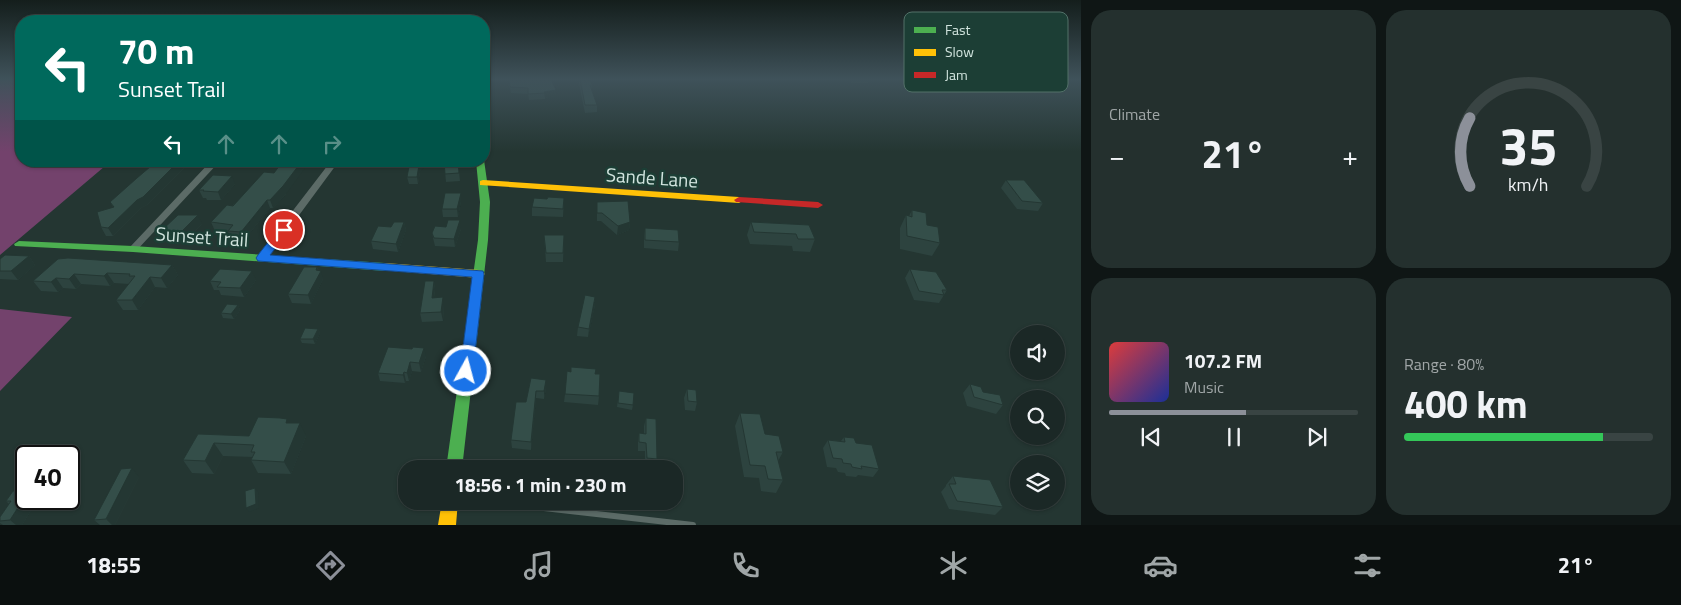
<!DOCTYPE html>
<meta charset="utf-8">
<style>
:root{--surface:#1b2826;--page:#24302e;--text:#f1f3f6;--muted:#a0a6a7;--line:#394443;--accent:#8c9099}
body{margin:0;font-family:"Titillium Web",sans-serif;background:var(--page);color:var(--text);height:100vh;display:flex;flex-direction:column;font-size:19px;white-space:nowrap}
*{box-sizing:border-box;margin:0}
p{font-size:16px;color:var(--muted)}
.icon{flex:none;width:28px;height:28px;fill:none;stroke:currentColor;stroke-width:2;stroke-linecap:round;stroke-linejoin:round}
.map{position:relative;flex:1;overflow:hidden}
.side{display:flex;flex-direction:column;gap:10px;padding:10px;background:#0f1615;width:600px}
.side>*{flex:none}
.hud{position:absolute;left:15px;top:15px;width:475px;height:152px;border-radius:20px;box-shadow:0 1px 4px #0004,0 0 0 1px var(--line);background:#00695c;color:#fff;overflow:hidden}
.tools{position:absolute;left:1010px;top:325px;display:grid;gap:10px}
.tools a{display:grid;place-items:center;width:55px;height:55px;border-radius:50%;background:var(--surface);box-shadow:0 1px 4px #0004,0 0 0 1px var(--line);font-size:25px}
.speed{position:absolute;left:15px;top:445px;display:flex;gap:10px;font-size:25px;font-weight:700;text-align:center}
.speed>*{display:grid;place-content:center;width:65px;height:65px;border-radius:50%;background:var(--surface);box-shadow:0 1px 4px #0004,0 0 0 1px var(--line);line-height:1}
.speed .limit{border:2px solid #111;border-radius:8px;background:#fff;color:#111}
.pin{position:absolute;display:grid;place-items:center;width:42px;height:42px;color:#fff;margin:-21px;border:2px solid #fff;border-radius:50%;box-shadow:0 1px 5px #0007}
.me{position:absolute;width:55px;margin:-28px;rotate:7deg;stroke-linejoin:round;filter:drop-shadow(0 0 4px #0008)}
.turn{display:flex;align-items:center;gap:18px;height:105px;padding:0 20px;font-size:22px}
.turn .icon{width:65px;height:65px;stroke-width:2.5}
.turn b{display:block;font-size:35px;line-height:42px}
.lanes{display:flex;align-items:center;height:48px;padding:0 20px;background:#0003;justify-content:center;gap:25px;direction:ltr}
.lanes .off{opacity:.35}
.big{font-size:38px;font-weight:700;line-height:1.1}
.side .widget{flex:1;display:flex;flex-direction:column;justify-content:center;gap:8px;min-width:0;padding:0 18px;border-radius:20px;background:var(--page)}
.side .dial{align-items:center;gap:0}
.dial svg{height:130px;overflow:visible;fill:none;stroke:var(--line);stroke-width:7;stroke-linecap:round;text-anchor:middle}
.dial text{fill:var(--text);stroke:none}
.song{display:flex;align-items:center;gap:15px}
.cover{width:60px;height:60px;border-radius:8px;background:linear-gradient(135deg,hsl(0 70% 55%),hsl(230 70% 35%))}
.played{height:5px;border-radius:2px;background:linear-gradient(90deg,var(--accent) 55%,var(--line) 55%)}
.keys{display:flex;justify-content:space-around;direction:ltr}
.heat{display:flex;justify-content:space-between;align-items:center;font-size:28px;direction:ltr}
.charge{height:8px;border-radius:4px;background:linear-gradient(90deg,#34c759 80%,var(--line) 0)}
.side .tiles{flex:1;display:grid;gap:10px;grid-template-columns:repeat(2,1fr)}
.trip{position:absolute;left:398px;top:460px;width:285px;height:50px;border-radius:20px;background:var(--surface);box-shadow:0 1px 4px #0004,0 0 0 1px var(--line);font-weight:700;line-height:50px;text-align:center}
.dock{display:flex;height:80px;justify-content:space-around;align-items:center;background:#0b100f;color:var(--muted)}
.dock .icon{width:35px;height:35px}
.dock .on{color:var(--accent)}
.dock b{font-size:22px;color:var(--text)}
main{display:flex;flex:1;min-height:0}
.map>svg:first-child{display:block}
</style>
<main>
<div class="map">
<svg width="1081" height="525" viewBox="0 0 1081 525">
<rect width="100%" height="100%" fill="#243632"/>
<path fill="#73426c" d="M0,79H21V161H111L0,255Z
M0,309L72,317L0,391Z"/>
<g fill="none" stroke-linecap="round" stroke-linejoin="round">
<path stroke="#5c6b67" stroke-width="6" d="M516,501L535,507L693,525"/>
<path fill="#5c6b67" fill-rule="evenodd" d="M211,161H220L136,251H130L128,249L130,247Z
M331,161H339L266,260H258L257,258L258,256Z"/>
<path fill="#4caf50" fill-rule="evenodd" d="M484,160L490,202L488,240L462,469H446L478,240L480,202L476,161Z
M19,241L133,246L385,263L391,267L385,271L133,252L15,246L14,244Z"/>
<path fill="#ffc107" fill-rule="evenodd" d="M483,180L739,197L744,200L739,203L480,185V181Z
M385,263L479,270L485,274L479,278L381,270L379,267Z
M442,501H458L456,525H438Z"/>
<path fill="#c62828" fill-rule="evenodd" d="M739,197L818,202L823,205L818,208L736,202L734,200Z"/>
</g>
<path fill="#2d433f" d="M508,79H551L556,90V96L545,98V99L529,100L528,94L511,93Z
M578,79H590L592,85V90L597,105V112L585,113Z
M848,79H870L868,83H851Z
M904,79H921L919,82H906Z
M444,161H458L460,181L446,182Z
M190,162L147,205L141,208L113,236H106L101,227L113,207L110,202Z
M420,172L418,184H409L407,177Z
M274,173L286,194L273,208H270L244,240L232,239L228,232L215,231L211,222Z
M1006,180L1043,203L1038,211L1017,209L1001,188Z
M235,184L221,200H207L206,198H203L199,190Z
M564,198L563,217L532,216V207L547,199Z
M461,201L458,217H443L442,209Z
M597,202L630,222L629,230L617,235L601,221H597Z
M912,210L927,225L940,243L932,256L900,249V228L906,215L909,216Z
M404,222L406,230L398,252L373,249L371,241L391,227Z
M751,222L809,225L815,239L810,252L793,251L792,246L750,244L747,235Z
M202,224L184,242L165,240L161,231Z
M645,228L679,242L678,251L644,248V236Z
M461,229L455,247L435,246L434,242L432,233Z
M544,235H564L563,262H546Z
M29,256L35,265L18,280L0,279V259Z
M58,259L172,265L178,275L167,288L155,287L138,310H123L116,300L129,284L114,283L110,286L81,284L76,289L63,288L58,292L41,291L33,281Z
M317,267L323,279L311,304L292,303L288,294Z
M910,269L947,290L939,303L914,300L905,278Z
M256,280L244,297L221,295L219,290H214L210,281Z
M434,281L435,289L434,298L444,306L443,321L422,322L420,313Z
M595,297V305L588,337L577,336L578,327Z
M238,305L240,310L234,319L223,318L221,313Z
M318,329L320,333L315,344L302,343L300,339Z
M426,356L421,372L412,371L409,381H406L405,383L380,381L378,373Z
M595,374L599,396L598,405L564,402L565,394Z
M531,378L546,388L544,399L536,398L531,450L512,448L511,440L526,402Z
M970,384L983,392L1003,405L996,414L967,406L963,393Z
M687,389L697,402L695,411L685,410L684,398Z
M619,391L633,405L632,410L617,407Z
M740,413L765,434L783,452L778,461L783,480L776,493L761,491L759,478L744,477L735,426Z
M646,418L657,459L655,467L645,466V451H638V442L639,433L644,434V426Z
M289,423L306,436L291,474L258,473L251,460L253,457L223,456L214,474L192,473L183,460L198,434L249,436Z
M844,437L856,443L879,469L873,477L858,475L856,477L846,476L845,473L838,472L836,468L827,467L823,448L828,440L841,441Z
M953,476L1003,507L995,515L949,509L941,492L946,486V485Z
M139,477L115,525H100L94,520Z
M17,491L26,499H38L22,525H3L0,523V517L9,504L6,501Z"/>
<path fill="#243733" d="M556,90V96L545,98L544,92Z
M179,161H189L190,162L147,205L141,208L113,236L108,228L137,200Z
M302,161H310L286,194L273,208L270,200Z
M422,161H430L420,172L418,184L417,177L419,165Z
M232,176L235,184L221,200L218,192Z
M461,193V201L458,217L457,209Z
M267,200L270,208L244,240L241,232Z
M198,215L202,224L184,242L180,233Z
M460,220L461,229L455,247L454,239Z
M404,222L406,230L398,252L396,244Z
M630,222L629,230L617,235L618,226Z
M29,256L35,265L18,280L11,271Z
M172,265L178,275L167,288L161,278Z
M317,267L319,273L321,271L323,279L311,304L308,295Z
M252,271L256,280L244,297L240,288Z
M107,273L114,283L110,286L104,276Z
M74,274L81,284L76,289L69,279Z
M150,277L155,287L138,310L132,300Z
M56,278L63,288L58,292L51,282Z
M434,281L435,289L433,307L432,298Z
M443,297L444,306L443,321L441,312Z
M595,297V305L588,337L589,329Z
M238,305L240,310L234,319L231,314Z
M318,329L320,333L315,344L313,339Z
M424,348L426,356L421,372L419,363Z
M410,362L412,371L409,381L407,373Z
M404,372L406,381L405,383L403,375Z
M546,380V388L544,399V391Z
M536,391V398L531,450V442Z
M300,423L306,436L291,474L284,462Z
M214,443L223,456L214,474L205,461Z
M132,468L139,477L115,525H112L106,519Z
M255,488L258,492L259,508L249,512L246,508Z
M26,495V499H38L22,525H16L10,520Z"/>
<path fill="#344e49" stroke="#243733" d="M509,79H551L556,90L544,92L545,93L528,94V88L510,87Z
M580,79H590L592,85H590L597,105H585Z
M157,161H179L143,197L137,200L108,228L101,227L97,212L114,207L110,202L137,178Z
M283,161H302L283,186L270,200H267L241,232L228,231L233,225L211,222L227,205L233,206L264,172L274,173Z
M410,161H422L419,165L417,177H407Z
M444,161H458L459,173L445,174Z
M213,175L232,176L218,192L203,191L204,190H199Z
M1006,180H1024L1043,203L1022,201Z
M445,193H461L457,209H442Z
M548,197L564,198L563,209L532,207L534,198L547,199Z
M628,201L630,222L618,226L602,213H597V202Z
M912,210L926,213L927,225L938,227L940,243L907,236L906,215L912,217Z
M178,215H198L180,233L161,231Z
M448,220H460L454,239L434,238L432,233L435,226L446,227Z
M394,222H404L396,244L371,241L378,226L391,227Z
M751,222L809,225L815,239H798L796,234L754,232Z
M645,228L678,230L679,242L645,240Z
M544,235H564L563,253H546Z
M5,255L29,256L11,271H0V259Z
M68,258L172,265L161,278L150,277L132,300H116L135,276H129L130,274L107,273L104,276L74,274L69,279L56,278L51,282L33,281L58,259Z
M304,267H317L316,270L321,271L308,295L288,294Z
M220,269L252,271L240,288L217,287L221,282L210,281Z
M910,269L936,272L947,290H942L944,295L919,291Z
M425,281H434L432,298L443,297L441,312L420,313Z
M585,295L595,297L589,329L578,327Z
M227,304L238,305L231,314L221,313Z
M305,328L318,329L313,339H300Z
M388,347L412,349L413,347L424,348L419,363L410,362L407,373L404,372L403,375L378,373Z
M571,367L596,369L595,374H600L599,396L565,394L567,371L571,372Z
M531,378L546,380L544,391H536L531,442L511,440L516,402H526Z
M970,384L981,387L983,392L1000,395L1003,405L974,397Z
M687,389L696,390L697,402L688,401Z
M619,391L634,393L633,405L618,403Z
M740,413L760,414L765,434L779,436L783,452H776L783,480L768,479L765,466L750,465Z
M258,417L280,418L287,419L286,423H300L284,462L251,460L255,452H251L254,445L214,443L205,461L183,460L198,434L249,436Z
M646,418L656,419L657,459L647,458L646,443L639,442V433L646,434Z
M844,437L854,438L856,443L872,445L879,469L861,466L862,469L852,467L851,464L843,463L842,459L833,458L828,440L845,442Z
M132,468L106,519L94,520L121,469Z
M953,476L990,480L1003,507L957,501L949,484H956Z
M26,477V495L10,520L0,521V517L11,501H6L13,491H17Z
M255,488L256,504L246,508L245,491Z"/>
<linearGradient id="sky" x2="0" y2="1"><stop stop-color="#141e1c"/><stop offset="0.52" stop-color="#3f525a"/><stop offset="1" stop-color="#3f525a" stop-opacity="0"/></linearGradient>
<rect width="1081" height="152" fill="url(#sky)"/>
<path fill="#1a73e8" stroke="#114b97" d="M284,226L290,230L270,255L483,271L484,274L473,371L471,375L466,377L462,375L460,371L472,277L258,261L256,258L258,255L280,227Z"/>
<g text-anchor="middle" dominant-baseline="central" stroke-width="5" stroke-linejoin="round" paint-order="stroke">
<g font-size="19" fill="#d1e4de" stroke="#1c3e35">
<text transform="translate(652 177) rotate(4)">Sande Lane</text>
<text transform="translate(202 236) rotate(4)">Sunset Trail</text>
</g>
</g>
<rect x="904" y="12" width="164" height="80" rx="8" fill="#1c3e35" stroke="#527068" stroke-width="1"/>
<rect x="914" y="27" width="22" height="6" fill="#4caf50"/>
<rect x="914" y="49" width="22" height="7" fill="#ffc107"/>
<rect x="914" y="72" width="22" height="6" fill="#c62828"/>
<g font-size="14" fill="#d1e4de">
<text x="945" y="35">Fast</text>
<text x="945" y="57">Slow</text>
<text x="945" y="80">Jam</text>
</g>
</svg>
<div class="tools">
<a><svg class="icon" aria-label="sound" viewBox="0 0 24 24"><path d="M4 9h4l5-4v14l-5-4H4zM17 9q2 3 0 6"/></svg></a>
<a><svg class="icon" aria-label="search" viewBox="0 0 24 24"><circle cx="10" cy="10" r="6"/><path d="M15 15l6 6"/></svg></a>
<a><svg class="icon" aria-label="layers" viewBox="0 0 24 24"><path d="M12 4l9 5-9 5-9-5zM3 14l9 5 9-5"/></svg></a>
</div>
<div class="speed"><div class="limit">40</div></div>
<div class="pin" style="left:284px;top:230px;background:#d93025"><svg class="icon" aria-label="arrive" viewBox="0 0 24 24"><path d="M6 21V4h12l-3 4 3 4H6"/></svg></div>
<svg class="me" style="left:466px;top:371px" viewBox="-20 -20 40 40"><circle r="17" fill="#1a73e8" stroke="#fff" stroke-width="3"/><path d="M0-11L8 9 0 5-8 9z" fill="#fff"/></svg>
<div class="trip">18:56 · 1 min · 230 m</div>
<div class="hud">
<div class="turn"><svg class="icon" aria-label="left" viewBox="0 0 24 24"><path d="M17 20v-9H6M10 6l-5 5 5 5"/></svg><div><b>70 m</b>Sunset Trail</div></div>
<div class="lanes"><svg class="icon" aria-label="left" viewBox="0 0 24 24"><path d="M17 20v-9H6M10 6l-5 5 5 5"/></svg><svg class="icon off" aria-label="ahead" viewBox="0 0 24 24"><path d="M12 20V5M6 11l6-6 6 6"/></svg><svg class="icon off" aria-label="ahead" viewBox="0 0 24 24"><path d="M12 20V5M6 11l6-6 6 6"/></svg><svg class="icon off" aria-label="right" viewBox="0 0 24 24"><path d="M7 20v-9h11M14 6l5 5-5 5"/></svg></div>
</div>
</div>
<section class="side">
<div class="tiles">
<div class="widget"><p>Climate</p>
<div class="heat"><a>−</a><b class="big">21°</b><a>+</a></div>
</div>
<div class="widget dial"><svg viewBox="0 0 100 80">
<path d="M14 69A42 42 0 1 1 86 69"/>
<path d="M14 69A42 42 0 0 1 14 27" stroke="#8c9099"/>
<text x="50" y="56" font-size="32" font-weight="700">35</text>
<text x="50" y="72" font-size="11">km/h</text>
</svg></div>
<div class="widget">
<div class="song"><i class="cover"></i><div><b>107.2 FM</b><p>Music</p></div></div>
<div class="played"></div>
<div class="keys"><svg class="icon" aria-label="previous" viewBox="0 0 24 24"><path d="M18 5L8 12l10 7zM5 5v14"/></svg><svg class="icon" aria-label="pause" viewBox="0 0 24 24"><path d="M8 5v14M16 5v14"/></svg><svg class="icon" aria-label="next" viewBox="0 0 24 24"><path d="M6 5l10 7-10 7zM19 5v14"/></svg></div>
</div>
<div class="widget"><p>Range · 80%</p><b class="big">400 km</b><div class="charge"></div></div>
</div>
</section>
</main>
<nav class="dock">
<b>18:55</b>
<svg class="icon on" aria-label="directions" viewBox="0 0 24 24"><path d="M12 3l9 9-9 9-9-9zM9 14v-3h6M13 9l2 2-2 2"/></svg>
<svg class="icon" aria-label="music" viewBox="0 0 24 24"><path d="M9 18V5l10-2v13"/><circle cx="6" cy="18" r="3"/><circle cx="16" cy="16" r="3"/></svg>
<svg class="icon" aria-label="phone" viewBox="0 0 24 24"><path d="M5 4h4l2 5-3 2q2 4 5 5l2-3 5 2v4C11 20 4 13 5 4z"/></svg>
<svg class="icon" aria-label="climate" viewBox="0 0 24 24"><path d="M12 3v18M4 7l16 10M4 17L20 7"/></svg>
<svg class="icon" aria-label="car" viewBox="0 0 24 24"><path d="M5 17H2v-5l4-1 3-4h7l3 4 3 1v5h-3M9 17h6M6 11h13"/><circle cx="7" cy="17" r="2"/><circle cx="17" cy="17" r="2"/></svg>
<svg class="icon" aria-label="filters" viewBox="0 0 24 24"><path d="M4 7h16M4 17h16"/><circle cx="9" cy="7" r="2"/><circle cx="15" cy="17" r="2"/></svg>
<b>21°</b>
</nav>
